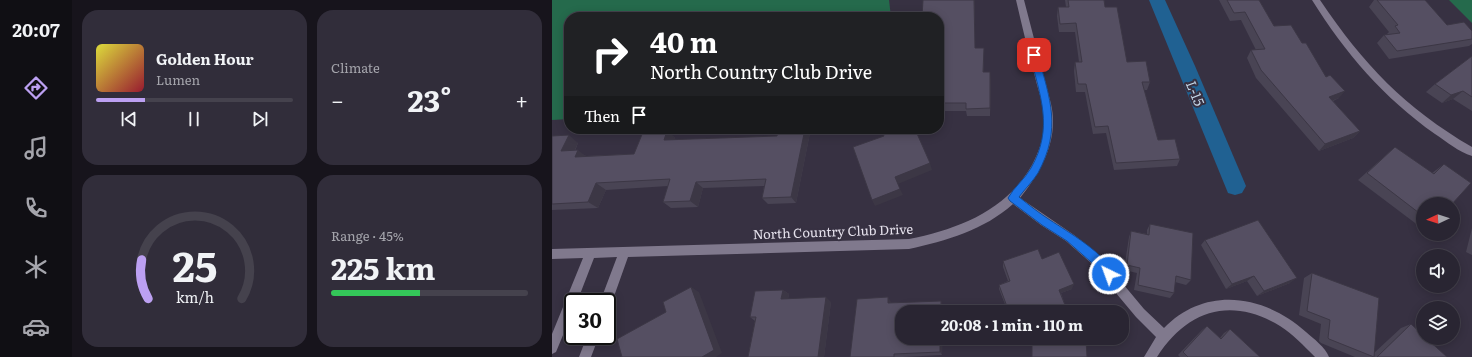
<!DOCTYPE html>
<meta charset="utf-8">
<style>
:root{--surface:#292532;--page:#312d3a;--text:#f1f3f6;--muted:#a5a5ac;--line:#45424d;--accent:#bca0f2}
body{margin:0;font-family:Literata,serif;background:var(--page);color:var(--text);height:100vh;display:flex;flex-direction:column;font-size:15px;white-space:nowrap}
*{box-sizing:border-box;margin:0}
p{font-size:13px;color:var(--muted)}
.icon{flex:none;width:22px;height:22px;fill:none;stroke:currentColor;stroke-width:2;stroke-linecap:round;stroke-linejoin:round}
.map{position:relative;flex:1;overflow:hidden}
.drawer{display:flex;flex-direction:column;gap:10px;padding:10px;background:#17141c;width:480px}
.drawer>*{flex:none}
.top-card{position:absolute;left:12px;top:12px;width:380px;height:122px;border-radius:16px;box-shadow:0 2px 10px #0003,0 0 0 1px var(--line);background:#202124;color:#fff;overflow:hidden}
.needle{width:26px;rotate:266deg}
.tools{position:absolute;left:864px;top:197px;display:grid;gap:8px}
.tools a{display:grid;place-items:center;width:44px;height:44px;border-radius:50%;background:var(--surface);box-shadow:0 2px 10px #0003,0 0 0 1px var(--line);font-size:20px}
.speed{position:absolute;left:12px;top:293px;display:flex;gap:8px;font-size:20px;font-weight:700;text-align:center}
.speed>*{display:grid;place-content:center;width:52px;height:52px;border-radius:50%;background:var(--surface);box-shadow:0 2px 10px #0003,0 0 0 1px var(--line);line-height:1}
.speed .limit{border:2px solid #111;border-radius:6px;background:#fff;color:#111}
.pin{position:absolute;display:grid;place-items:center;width:34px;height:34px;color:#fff;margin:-17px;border-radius:8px;box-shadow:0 2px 6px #0006}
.me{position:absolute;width:44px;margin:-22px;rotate:318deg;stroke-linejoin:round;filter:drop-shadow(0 0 3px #0008)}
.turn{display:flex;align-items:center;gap:14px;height:84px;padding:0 20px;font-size:18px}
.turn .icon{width:52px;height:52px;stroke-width:2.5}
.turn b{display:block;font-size:28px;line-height:34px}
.then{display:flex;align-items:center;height:38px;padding:0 20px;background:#0003;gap:8px;font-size:15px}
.big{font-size:30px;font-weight:700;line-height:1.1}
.drawer .card{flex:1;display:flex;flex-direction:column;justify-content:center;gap:6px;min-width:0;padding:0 14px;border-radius:16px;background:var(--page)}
.drawer .dial{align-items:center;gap:0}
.dial svg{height:104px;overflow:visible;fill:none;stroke:var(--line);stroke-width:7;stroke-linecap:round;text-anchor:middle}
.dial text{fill:var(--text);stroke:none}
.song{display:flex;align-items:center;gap:12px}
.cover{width:48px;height:48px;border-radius:6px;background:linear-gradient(135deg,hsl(60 70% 55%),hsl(350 70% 35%))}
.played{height:4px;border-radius:2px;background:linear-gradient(90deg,var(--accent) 25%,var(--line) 25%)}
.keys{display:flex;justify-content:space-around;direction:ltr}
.heat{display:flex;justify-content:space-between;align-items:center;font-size:22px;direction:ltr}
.charge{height:6px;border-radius:3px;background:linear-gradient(90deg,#34c759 45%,var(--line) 0)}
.drawer .tiles{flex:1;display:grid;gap:10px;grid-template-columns:repeat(2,1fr)}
.trip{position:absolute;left:343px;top:305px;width:234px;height:40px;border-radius:16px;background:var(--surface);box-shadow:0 2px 10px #0003,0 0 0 1px var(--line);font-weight:700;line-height:40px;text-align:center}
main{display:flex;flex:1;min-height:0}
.tab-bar{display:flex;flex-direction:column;width:72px;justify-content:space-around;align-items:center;background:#100f14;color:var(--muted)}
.tab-bar .icon{width:28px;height:28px}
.tab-bar .current{color:var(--accent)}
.tab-bar b{font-size:18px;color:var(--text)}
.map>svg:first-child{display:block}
</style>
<main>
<nav class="tab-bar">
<b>20:07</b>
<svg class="icon current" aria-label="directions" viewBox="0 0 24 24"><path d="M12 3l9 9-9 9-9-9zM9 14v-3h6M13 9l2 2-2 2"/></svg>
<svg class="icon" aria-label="music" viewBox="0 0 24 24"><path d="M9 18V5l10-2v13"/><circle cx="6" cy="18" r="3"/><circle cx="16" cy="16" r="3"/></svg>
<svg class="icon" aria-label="phone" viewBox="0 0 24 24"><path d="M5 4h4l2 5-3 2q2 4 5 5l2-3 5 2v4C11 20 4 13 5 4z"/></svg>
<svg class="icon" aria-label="climate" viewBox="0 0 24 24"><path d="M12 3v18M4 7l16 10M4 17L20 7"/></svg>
<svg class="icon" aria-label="car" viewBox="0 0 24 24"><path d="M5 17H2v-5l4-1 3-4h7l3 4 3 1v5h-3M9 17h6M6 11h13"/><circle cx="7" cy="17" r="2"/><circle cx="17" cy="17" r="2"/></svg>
</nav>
<section class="drawer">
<div class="tiles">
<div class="card">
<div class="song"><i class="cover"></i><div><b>Golden Hour</b><p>Lumen</p></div></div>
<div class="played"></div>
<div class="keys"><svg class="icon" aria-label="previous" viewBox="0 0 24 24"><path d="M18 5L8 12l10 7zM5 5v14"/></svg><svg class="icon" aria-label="pause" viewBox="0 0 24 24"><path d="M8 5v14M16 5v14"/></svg><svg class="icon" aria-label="next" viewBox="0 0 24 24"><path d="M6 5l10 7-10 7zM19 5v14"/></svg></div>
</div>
<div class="card"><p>Climate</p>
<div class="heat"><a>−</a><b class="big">23°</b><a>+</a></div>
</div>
<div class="card dial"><svg viewBox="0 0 100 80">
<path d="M14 69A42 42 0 1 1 86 69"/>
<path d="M14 69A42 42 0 0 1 9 39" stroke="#bca0f2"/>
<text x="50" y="56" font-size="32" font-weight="700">25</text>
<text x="50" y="72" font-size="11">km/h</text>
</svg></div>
<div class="card"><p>Range · 45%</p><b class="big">225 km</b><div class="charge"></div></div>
</div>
</section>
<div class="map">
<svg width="920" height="357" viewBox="0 0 920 357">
<rect width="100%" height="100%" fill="#373142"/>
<path fill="#256a4c" d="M0,0H337L339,17H17V119L0,120Z
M897,0H920V23Z"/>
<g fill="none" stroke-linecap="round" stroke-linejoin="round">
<path fill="#206192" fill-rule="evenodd" d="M597,0H613L643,66L694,186L690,193L683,195L676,193Z"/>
<path fill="#80798d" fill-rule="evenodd" d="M464,0H472L499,104C507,139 490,171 468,198L522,235L546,254L592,309L612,328C654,285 713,295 754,332C762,339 773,347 777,357H763C752,346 741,334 728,326C679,296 635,310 605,357H592L604,337L584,317L538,262L514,241L489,225L461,204C432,230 394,241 357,249L76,257L60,302L58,306L55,307V302H48L65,257L42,258L25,302H21V311L4,352L0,354V334L31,258L0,259V249L357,239C406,229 454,211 480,165C488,150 494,132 492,115C491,102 486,90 483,77C476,51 470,26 464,0Z
M760,0H768C811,64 853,108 920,147V156C907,152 895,142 883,134C832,98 793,53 760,0Z
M35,336H47L39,357H27Z"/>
</g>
<path fill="#494454" d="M371,0H423V48L432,57V72L439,80L438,116H415L414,111H387V17Z
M513,0H552L553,7L575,62L598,82L595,90H592L606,140L628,159L625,166L562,170L554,133L541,134L533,92H524L522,71L523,62H527L523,32H507L505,16L506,7H514Z
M667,0H707L722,26L750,43L787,98L781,101L808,131L801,138L767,151L704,78L695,58L699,50H704L689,20L678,21Z
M822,0H873L895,25L920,31V44L917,46L837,59L825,43L832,35H836L835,34L837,32L817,7Z
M920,56V111L901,99L890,103L874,92L883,84Z
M227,129H256L258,133L244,203L216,204L210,198L212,186L151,188L146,207L119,208L111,202L116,186L54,190L46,208L0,210V136L26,143L23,151L34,156L82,154L115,131L123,138L122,140L225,136Z
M843,147L880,173L892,164L871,204V229L806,180Z
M598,224L639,280L634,285L623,282L622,293L618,298L582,290L585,273L572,270L577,237L579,231L595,234V230Z
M920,228V255L914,252Z
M653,240L738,283L705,296L695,281L674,289L649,245Z
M490,259L520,289L509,293L513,305L512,309L504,312H456L447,289V285L456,281L451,267V261Z
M760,273L822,353L849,328L859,324L895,357H803L769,343L767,341L769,324L747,315L752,278Z
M231,290L237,294L236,299L279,302L272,357H196L203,321L198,317Z
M339,302V303L391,305L390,355L351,357H298Z
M655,326L668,338L672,333L678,329L708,357H628L626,355L650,330Z"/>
<path fill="#3c3745" d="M422,0H423V57V48Z
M432,48V80L431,72Z
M438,72L439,80L438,116Z
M793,91L787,98L771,104L777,97Z
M911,91L901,99L890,103L899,95Z
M253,129H256L258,133L244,203L239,197Z
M115,131L123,138L120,147L112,140Z
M808,131L801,138L767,151L773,144Z
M17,135L26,143L19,158L9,151Z
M26,150L36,158L23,157Z
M378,163L380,170L346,184L343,177Z
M144,182L151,188L146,207L138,201Z
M44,183L54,190L46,208L36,202Z
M348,189L351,195L323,206L320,200Z
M702,276L695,281L674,289L680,284Z
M745,278L738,283L705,296L712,291Z
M522,284L520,289L506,294L507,290Z
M139,287L147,292L170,353L164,357H150Z
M231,290L237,294L235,304L229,299Z
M274,297L279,302L272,357H266Z
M336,297L339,302V307L336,303Z
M389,301L391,305V312H389Z
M513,305L512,309L504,312H494Z
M388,338H390V355L388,352Z"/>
<path fill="#554f62" stroke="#3c3745" d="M371,0H422L423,48H432L431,72H438V108L414,109V103H387V17H370Z
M516,0H552L553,7H565L575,62L594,61L598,82H590L606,140L623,139L628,159L564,163L556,126L543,127L534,84H526L523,62H530L524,23L508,24L506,7H517Z
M675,0H707L722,26L739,25L750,43H754L774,77L778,75L793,91L777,97L808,131L773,144L709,70L699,50L713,49L693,12L682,13Z
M825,0H873L895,25L912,22L920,31V39L845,51L832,35L848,33L843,26L846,25Z
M920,56V97L911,91L899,95L883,84Z
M227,129H253L239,197L210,198L214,179L144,182L138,201L111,202L118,179L44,183L36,202L0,204V136L17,135L9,151L26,150L23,157L82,154L91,132L115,131L112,140L225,136Z
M329,129H363L378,163L343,177L348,189L320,200L301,147L332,136Z
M843,147L882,174L892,164L919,183L900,204H871V216L815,173Z
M706,220L745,278L712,291L702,276L680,284L653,240Z
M598,224L641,233L639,280L624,276L622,293L586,285L588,268L575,265L579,231L597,235Z
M486,249L490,259L507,252L522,284L507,290L513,305L494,312H457L447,285L458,281L451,261Z
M760,273L827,298L822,357L777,339L776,338L778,320L755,311Z
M139,287L162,350L150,357H70L65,339L114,312L111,302Z
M231,290L229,299L274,297L266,357H196L204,317H198L203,291Z
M336,297V303L389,301V312H350V338H388V352L342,354V357H298L305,299Z
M859,324L871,335V338H874L895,357H825Z
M655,326L669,339L678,329L708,357H636L631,352Z
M480,338L534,339L535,357H480Z"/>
<path fill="#1a73e8" stroke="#114b97" d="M482,52L486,55C498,100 510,128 486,173C481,181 473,189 467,197C477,205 487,213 498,220C516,232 553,253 562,274L560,278L557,279L553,278L539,262L515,241L490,225L458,201L456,198C462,187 473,179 479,168C502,128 488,96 478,55Z"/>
<g text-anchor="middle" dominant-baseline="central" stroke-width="4" stroke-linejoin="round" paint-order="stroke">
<g font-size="13" fill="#e5e1ec" stroke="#373142">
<text transform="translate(281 231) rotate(-2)">North Country Club Drive</text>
</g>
<g font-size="14" font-style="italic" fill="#c7daeb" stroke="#373142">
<text transform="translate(644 93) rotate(67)">L-15</text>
</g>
</g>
</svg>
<div class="tools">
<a><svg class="needle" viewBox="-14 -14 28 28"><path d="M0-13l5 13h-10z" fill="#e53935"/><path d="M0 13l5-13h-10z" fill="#a5a5ac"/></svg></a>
<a><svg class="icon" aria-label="sound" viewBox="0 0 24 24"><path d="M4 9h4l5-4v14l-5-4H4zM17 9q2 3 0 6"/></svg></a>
<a><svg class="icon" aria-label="layers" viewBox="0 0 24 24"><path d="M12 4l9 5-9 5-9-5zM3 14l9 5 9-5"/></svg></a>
</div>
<div class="speed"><div class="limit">30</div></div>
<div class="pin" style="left:482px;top:55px;background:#d93025"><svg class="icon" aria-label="arrive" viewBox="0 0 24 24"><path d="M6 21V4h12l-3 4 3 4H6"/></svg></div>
<svg class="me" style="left:557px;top:274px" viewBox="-20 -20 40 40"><circle r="17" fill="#1a73e8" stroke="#fff" stroke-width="3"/><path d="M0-11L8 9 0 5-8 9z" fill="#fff"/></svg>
<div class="trip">20:08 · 1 min · 110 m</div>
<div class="top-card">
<div class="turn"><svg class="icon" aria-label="right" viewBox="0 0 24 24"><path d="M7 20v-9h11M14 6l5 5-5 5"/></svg><div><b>40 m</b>North Country Club Drive</div></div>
<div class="then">Then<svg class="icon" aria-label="arrive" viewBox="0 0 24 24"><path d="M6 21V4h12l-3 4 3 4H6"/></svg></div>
</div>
</div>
</main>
